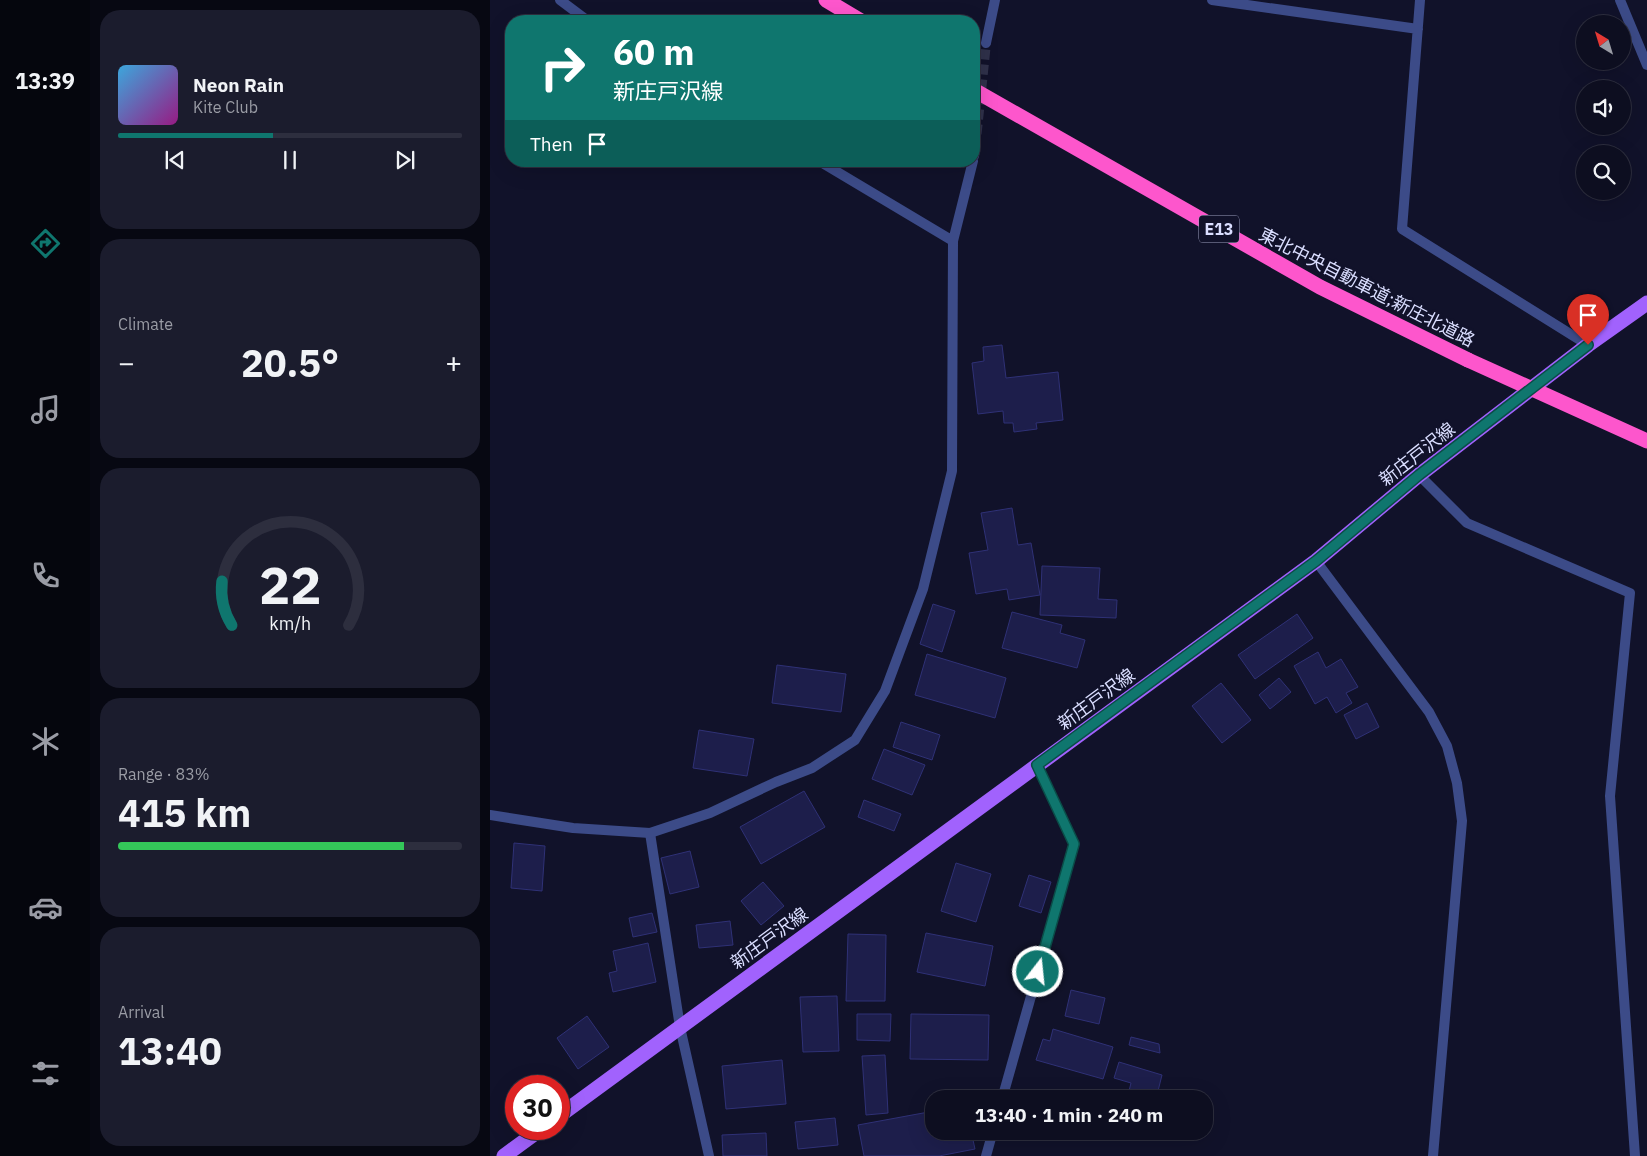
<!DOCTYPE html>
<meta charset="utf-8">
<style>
:root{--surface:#0d0e20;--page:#1b1c2d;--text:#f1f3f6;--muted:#9a9ca5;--line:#2d2e3e;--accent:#0f766e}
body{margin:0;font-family:"IBM Plex Sans","Noto Sans JP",sans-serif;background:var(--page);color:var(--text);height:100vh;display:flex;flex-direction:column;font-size:19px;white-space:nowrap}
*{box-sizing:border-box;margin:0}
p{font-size:16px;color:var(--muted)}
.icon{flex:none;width:28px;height:28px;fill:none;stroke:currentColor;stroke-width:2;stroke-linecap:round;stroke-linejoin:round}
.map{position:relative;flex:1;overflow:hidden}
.drawer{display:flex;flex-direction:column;gap:10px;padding:10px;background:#070812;width:400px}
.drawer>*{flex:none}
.hud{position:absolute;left:15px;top:15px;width:475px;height:152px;border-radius:20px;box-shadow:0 5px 20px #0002,0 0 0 1px var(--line);background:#0f766e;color:#fff;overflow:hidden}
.needle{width:32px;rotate:322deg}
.buttons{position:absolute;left:1086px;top:15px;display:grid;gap:10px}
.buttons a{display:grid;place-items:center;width:55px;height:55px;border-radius:50%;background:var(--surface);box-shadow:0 5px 20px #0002,0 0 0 1px var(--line);font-size:25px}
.speed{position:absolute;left:15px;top:1075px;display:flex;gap:10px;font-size:25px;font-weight:700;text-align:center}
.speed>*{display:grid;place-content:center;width:65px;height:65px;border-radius:50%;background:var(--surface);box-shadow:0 5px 20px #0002,0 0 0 1px var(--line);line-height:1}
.speed .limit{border:8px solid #d22;background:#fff;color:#111}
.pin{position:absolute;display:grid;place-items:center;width:42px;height:42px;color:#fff;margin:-51px -21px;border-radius:50% 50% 50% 0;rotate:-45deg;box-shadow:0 0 5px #0007}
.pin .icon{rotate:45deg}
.me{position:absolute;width:55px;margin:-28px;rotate:16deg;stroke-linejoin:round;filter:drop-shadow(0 0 4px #0008)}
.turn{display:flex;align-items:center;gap:18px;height:105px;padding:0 25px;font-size:22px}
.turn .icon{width:65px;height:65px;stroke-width:2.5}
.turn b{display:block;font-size:35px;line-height:42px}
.then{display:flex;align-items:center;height:48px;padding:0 25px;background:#0003;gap:10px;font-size:19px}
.big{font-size:38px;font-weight:700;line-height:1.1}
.drawer .tile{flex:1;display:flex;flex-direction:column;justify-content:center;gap:8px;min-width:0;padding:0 18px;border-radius:20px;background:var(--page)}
.drawer .dial{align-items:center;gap:0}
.dial svg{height:130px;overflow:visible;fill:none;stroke:var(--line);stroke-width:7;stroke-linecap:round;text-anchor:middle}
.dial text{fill:var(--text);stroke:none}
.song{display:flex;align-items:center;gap:15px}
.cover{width:60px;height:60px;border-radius:8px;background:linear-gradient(135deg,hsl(200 70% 55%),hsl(310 70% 35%))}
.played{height:5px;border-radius:2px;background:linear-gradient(90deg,var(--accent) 45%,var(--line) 45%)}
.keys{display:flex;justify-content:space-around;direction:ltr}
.heat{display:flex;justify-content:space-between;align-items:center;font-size:28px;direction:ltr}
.charge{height:8px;border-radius:4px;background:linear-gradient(90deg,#34c759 83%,var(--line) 0)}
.trip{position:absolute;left:435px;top:1090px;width:288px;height:50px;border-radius:20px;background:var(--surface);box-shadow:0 5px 20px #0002,0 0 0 1px var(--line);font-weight:700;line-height:50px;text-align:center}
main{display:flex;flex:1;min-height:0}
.tabs{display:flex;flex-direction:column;width:90px;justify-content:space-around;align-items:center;background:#05060d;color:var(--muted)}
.tabs .icon{width:35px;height:35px}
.tabs .active{color:var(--accent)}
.tabs b{font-size:22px;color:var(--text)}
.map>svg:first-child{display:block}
</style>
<main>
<nav class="tabs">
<b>13:39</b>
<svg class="icon active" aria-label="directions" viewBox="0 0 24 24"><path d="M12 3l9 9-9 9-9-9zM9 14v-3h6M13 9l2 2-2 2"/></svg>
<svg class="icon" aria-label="music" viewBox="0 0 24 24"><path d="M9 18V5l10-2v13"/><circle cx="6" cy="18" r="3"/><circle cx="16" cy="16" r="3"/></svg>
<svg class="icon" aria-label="phone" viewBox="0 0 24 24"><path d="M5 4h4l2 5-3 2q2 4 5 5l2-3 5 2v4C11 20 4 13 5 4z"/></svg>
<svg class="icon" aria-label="climate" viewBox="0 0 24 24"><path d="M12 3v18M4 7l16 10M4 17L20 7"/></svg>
<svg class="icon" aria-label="car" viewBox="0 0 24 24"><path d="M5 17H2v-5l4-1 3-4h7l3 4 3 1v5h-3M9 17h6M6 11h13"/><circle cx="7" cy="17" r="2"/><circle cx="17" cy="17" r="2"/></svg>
<svg class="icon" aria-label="filters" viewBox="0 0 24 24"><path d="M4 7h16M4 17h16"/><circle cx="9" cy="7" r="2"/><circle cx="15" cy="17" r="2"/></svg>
</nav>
<section class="drawer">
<div class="tile">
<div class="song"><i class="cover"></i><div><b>Neon Rain</b><p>Kite Club</p></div></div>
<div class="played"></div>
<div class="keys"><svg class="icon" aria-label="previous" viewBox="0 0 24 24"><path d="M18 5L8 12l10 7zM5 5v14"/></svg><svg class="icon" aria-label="pause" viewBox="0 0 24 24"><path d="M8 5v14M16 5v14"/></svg><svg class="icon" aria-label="next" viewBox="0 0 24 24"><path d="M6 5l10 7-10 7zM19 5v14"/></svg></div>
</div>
<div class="tile"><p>Climate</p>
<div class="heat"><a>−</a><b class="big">20.5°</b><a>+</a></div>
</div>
<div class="tile dial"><svg viewBox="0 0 100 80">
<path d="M14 69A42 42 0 1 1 86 69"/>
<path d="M14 69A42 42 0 0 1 8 42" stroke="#0f766e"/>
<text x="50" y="56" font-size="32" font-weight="700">22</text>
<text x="50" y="72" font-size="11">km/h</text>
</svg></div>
<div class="tile"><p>Range · 83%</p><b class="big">415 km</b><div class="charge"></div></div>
<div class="tile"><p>Arrival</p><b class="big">13:40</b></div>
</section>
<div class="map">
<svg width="1157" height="1156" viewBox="0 0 1157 1156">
<rect width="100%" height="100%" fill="#11122a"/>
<path fill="#1d1e4b" stroke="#2f3176" d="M512,345L516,378L568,372L573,420L546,423L547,429L524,432L523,423H514L513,411L488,414L482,363L494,361L493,347Z
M522,508L528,545L541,543L550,595L519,600L517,589L486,594L479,553L498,550L491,513Z
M552,566L610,568L608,599L627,600L626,618L550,615Z
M443,604L465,611L452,652L430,644Z
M522,612L572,625L570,633L595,640L587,668L512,648Z
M807,614L823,638L765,679L748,655Z
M828,652L836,668L851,659L868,687L856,693L862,703L846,713L837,697L825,704L804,666Z
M437,654L516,678L505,718L425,695Z
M287,665L356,674L351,712L282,703Z
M789,678L801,692L780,709L769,695Z
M731,683L761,720L732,743L702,706Z
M877,703L889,727L866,739L854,715Z
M411,722L450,735L442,760L403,747Z
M209,730L264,739L257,776L203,768Z
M394,749L435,765L422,795L382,779Z
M314,791L335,827L271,864L250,827Z
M374,800L411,814L404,831L368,817Z
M24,843L55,846L52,891L21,888Z
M200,851L209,887L180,894L171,858Z
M466,863L501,874L486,922L451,911Z
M539,875L561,882L551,913L529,906Z
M273,882L294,906L271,925L251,901Z
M162,913L167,932L143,937L139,918Z
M240,921L243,945L209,948L206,925Z
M436,933L503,946L495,986L427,972Z
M358,934L396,935L395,1001H356Z
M158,943L166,982L123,992L119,973L127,971L123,951Z
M581,990L615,998L609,1024L575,1016Z
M347,996L349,1051L313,1052L310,997Z
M367,1014H401L400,1041L367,1040Z
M421,1014L499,1015L498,1060L420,1059Z
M97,1016L119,1047L88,1069L67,1038Z
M563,1029L623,1047L613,1079L546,1060L553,1039L560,1041Z
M641,1037L669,1044L670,1053L639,1045Z
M395,1055L398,1113L376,1115L372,1056Z
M292,1060L296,1104L236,1109L232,1066Z
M629,1062L672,1075L666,1099H637L641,1083L624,1078Z
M444,1111V1131H481L485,1149L449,1156H374L368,1125Z
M345,1118L348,1145L308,1149L305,1122Z
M276,1133L277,1156H233L232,1135Z"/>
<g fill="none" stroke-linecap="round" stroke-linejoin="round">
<path stroke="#2f314a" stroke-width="10" stroke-dasharray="10 5" stroke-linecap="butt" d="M485,149L496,43"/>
<path stroke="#3c4b88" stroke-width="10" d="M160,833L190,1027L219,1156"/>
<path stroke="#3c4b88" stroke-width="10" d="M70,0L98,21
M722,0L928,29
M930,0L912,229L1098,345
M1130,0L1157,65
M496,43L505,0
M484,156L485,149
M329,161L463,241
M929,475L977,523L1140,593L1120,796L1145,1156
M826,561L939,712L957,746L967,783L972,821L943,1156
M0,815L83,828L160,833L220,813L286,782L322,768L365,740L395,691L433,589L462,471L463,241L483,161
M512,1099L584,844L547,765
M496,1156L503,1131"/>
<path stroke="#a162fd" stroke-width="15" d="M69,1116L826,561L929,475L1098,345L1157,303
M14,1156L51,1129"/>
<path stroke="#fd56cc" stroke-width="15" d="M336,0L371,21
M484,90L830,287L978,360"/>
<path stroke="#fd56cc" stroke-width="15" d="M978,360L1157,441"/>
</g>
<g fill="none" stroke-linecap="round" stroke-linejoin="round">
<defs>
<path id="route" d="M548,972L584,844L547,765L826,561L929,475L1098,345"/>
</defs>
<use href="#route" stroke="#0a4d48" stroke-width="12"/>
<use href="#route" stroke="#0f766e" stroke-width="9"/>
</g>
<g text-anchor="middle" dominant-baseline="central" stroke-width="5" stroke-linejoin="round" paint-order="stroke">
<rect fill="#11122a" stroke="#9ea1bf" stroke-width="1" x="709" y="215.5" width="40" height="27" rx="4"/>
<g font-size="16" font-weight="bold" fill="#dadeff">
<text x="729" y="229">E13</text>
</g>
<g font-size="18" fill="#dadeff" stroke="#11122a">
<text transform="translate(877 287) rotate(27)">東北中央自動車道;新庄北道路</text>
<text transform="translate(927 454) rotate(-38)">新庄戸沢線</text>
<text transform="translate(606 699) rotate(-36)">新庄戸沢線</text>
<text transform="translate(279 938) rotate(-36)">新庄戸沢線</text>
</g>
</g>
</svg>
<div class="buttons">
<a><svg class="needle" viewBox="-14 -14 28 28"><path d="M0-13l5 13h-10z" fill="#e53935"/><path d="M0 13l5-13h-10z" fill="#9a9ca5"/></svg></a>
<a><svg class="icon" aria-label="sound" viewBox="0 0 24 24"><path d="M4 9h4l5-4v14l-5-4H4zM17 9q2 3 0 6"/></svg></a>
<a><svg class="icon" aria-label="search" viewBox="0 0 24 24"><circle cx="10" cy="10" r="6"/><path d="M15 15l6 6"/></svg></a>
</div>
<div class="speed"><div class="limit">30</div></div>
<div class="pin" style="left:1098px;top:345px;background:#d93025"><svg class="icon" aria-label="arrive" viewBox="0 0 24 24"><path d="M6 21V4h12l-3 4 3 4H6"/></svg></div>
<svg class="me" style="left:548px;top:972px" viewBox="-20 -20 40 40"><circle r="17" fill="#0f766e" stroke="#fff" stroke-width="3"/><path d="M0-11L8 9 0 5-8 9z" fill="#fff"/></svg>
<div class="trip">13:40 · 1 min · 240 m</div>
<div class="hud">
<div class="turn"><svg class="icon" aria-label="right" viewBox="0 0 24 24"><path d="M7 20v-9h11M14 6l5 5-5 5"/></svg><div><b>60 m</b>新庄戸沢線</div></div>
<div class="then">Then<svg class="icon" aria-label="arrive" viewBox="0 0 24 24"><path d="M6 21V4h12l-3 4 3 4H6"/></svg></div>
</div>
</div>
</main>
